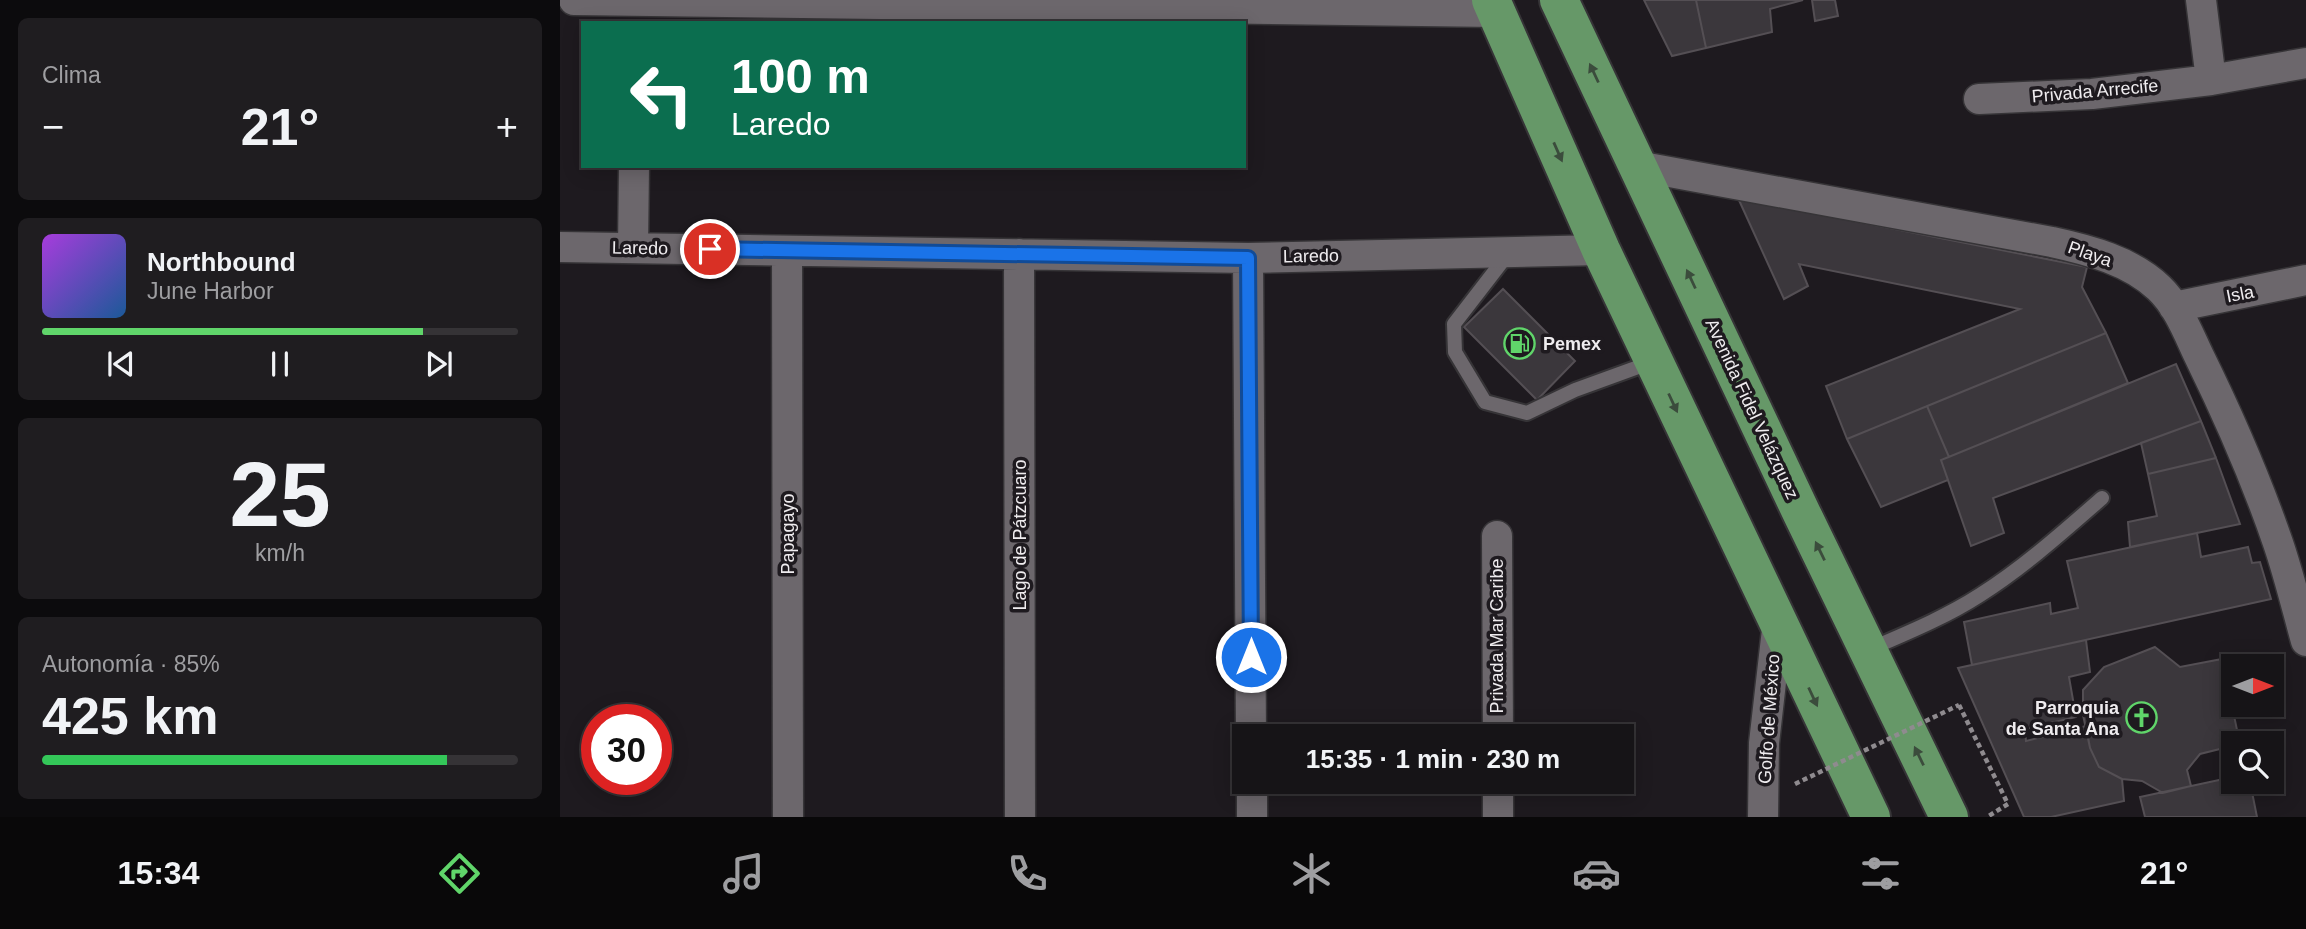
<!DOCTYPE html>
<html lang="es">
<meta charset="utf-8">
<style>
:root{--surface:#161417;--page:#1f1d20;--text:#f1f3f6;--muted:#9e9ea1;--line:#353336;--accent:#60d56a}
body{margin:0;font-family:Arial,sans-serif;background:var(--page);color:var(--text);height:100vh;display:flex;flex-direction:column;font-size:26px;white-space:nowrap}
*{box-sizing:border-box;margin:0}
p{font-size:23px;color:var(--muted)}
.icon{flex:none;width:38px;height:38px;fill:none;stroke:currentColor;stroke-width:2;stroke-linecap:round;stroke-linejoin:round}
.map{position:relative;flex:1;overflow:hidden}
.sheet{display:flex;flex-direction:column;gap:18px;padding:18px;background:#0c0b0d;width:560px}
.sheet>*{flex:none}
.banner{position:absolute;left:21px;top:21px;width:665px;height:147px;border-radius:0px;box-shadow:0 4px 18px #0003,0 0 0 2px var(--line);background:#0b6e4f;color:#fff;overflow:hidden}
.needle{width:46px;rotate:90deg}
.controls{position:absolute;left:1661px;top:654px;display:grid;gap:14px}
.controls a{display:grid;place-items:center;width:63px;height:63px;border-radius:0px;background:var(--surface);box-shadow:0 4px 18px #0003,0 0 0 2px var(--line);font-size:35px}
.speed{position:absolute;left:21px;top:704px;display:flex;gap:14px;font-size:35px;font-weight:700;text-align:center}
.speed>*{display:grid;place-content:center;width:91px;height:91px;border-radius:50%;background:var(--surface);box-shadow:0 4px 18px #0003,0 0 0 2px var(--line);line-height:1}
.speed .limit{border:10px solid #d22;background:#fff;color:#111}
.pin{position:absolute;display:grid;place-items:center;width:60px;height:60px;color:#fff;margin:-30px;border:4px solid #fff;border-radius:50%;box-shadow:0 2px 7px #0007}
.me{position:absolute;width:77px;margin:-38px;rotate:0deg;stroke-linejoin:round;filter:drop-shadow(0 0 5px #0008)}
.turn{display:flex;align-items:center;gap:24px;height:147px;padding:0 35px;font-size:32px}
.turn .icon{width:91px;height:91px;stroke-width:2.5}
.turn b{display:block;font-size:49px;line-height:60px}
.big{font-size:52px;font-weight:800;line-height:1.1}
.sheet .tile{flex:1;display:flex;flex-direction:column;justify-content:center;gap:10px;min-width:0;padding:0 24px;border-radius:10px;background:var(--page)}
.sheet .dial{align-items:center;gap:0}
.dial b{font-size:91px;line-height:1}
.song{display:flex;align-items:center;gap:21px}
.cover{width:84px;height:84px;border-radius:10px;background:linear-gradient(135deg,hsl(280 70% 55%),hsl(210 70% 35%))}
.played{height:7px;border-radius:4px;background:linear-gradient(90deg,var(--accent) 80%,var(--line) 80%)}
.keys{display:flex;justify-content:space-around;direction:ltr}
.heat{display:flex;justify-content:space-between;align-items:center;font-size:38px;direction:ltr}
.charge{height:10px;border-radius:5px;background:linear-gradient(90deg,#34c759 85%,var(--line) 0)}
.trip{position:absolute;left:672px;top:724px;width:402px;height:70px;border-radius:0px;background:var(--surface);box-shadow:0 4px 18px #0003,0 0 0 2px var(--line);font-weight:800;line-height:70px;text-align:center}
.tabs{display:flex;height:112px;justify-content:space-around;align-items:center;background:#090809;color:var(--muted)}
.tabs .icon{width:49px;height:49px}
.tabs .active{color:var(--accent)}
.tabs b{font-size:32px;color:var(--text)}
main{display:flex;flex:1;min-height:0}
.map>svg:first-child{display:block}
</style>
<main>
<section class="sheet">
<div class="tile"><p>Clima</p>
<div class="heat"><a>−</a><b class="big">21°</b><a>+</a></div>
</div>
<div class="tile">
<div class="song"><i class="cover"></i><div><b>Northbound</b><p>June Harbor</p></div></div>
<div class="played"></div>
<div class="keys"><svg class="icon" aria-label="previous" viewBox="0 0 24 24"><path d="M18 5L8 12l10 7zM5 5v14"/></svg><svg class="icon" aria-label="pause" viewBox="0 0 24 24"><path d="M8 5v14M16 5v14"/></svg><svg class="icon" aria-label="next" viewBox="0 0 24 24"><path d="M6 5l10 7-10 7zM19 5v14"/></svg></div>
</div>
<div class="tile dial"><b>25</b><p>km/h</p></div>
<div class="tile"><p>Autonomía · 85%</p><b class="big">425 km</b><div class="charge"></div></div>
</section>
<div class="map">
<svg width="1746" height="817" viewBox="0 0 1746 817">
<rect width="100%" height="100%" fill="#1e1a1f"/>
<path fill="#3b373c" stroke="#544f54" stroke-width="2" d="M1084,0H1136L1146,48L1112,56Z
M1136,0H1243L1210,9L1212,32L1146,48Z
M1252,0H1275L1278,16L1255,21Z
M1178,198L1527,267L1522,287L1546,333L1287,439L1266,386L1460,309L1239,264L1248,286L1224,299Z
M943,289L1015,361L977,400L904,327Z
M1546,333L1568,383L1389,457L1367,406Z
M1616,364L1641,421L1433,498L1444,533L1411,546L1381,460Z
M1367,406L1389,457L1381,460L1388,480L1321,507L1287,439Z
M1641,421L1656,458L1588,474L1581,443Z
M1656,458L1680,524L1570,547L1568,522L1597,516L1588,474Z
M1637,533L1641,557L1688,547L1692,563L1700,562L1711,599L1412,665L1404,622L1490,603L1491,614L1518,608L1507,561Z
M1526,640L1530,672L1509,677L1516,717L1465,729L1466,741L1526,726L1530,748L1539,767L1562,779L1564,801L1491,817H1464L1398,668Z
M1595,647L1620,667L1662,659L1680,744L1640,754L1627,770L1631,786L1603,793L1582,781L1562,779L1539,767L1530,748L1523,715V690L1544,667Z
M1673,777V782H1690L1697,817H1585L1580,797Z"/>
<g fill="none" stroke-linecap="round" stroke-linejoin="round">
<defs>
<path id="service" d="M948,254L894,324L895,352L925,402L967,413L1015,390L1092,362
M1310,649C1347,633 1386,617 1420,595C1464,567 1503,532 1542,498"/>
<path id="minor" d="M14,0L936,12
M1641,0L1651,80
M1419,99L1532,94L1651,80L1746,63
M1077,166L1492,242C1529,250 1571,261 1599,288C1618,306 1628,333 1639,356C1669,417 1696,479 1718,543C1729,575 1737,609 1746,641
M0,247L688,258L1041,250
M73,248L74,166
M227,251L228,817
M459,254L460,817
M688,258L691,737
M1614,307L1746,280
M937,536L938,737
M692,782V817
M938,782V817
M1203,817L1204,743L1218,621"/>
<path id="trunk" d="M931,0L1041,250L1311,817
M999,0L1242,514L1389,817"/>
</defs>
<use href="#service" stroke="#363437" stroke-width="18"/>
<use href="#minor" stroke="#363437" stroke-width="33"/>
<use href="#trunk" stroke="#363437" stroke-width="42"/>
<path stroke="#8f8b8f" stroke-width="4.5" stroke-dasharray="5 3.5" stroke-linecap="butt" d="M1399,705L1448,804L1427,817"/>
<use href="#service" stroke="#6c676c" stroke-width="14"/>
<use href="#minor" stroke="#6c676c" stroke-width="30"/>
<use href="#trunk" stroke="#669868" stroke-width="38"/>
<path stroke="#8f8b8f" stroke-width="4.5" stroke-dasharray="5 3.5" stroke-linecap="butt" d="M1235,784L1399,705"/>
</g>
<defs><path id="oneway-solid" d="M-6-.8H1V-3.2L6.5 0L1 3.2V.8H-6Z" transform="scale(1.75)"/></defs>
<g fill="#3b4c3c">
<use href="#oneway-solid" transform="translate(1034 73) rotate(-115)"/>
<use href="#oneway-solid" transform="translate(998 152) rotate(66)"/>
<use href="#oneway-solid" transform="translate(1131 279) rotate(-115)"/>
<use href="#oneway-solid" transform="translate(1113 403) rotate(65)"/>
<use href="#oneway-solid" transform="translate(1260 551) rotate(-116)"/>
<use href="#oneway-solid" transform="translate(1253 697) rotate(65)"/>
<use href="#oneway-solid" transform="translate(1359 756) rotate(-116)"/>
</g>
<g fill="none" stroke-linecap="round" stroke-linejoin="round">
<defs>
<path id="route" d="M150,249L688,258L691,657"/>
</defs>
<use href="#route" stroke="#114b97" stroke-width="18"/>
<use href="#route" stroke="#1a73e8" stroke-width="12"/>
</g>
<defs>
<symbol id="fuel-ring" viewBox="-11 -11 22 22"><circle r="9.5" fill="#1e1a1f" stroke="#60d56a" stroke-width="1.5"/><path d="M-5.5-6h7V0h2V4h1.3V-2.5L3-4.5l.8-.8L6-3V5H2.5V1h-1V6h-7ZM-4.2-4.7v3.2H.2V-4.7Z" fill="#60d56a"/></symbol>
<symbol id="church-ring" viewBox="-11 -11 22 22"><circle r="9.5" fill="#1e1a1f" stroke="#60d56a" stroke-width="1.5"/><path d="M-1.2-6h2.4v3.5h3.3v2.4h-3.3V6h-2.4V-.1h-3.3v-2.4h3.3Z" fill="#60d56a"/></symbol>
</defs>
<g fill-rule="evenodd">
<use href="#fuel-ring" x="942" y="326" width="35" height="35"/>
<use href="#church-ring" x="1564" y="700" width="35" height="35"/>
</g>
<g text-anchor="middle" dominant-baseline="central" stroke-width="7" stroke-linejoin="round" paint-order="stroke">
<g font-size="18" fill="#efecef" stroke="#1e1a1f">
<text transform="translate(1535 91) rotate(-5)">Privada Arrecife</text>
<text transform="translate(80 248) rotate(1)">Laredo</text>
<text transform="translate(1530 254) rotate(19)">Playa</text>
<text transform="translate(751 256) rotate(-1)">Laredo</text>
<text transform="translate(1680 294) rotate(-11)">Isla</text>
<text transform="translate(1192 409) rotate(65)">Avenida Fidel Velázquez</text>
<text transform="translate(228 534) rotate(-90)">Papagayo</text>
<text transform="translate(460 535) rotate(-90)">Lago de Pátzcuaro</text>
<text transform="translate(937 636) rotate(-90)">Privada Mar Caribe</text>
<text transform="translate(1209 719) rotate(-86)">Golfo de México</text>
</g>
<g font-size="18" font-weight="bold" fill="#efecef" stroke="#1e1a1f" text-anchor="start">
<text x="983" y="344">Pemex</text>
<text x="1559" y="708" text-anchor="end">Parroquia<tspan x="1559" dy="21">de Santa Ana</tspan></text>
</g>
</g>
</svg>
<div class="controls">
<a><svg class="needle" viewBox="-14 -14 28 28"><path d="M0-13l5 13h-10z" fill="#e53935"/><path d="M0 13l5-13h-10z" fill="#9e9ea1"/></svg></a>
<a><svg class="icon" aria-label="search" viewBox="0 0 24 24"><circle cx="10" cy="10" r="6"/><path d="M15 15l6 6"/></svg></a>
</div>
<div class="speed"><div class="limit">30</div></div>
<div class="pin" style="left:150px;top:249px;background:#d93025"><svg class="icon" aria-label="arrive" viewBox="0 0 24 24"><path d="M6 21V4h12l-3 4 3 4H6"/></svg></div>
<svg class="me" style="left:691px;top:657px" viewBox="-20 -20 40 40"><circle r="17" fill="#1a73e8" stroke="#fff" stroke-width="3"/><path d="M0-11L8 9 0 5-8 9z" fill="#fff"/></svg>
<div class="trip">15:35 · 1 min · 230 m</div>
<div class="banner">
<div class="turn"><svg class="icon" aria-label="left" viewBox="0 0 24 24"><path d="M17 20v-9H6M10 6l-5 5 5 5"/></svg><div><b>100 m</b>Laredo</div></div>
</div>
</div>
</main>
<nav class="tabs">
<b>15:34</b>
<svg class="icon active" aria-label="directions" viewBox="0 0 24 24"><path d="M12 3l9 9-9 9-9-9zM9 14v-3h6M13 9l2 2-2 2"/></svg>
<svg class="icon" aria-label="music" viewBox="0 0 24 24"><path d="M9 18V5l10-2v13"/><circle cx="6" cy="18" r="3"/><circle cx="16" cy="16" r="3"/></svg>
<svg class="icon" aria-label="phone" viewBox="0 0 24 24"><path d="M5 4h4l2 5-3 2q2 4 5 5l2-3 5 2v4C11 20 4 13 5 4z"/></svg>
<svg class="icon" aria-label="climate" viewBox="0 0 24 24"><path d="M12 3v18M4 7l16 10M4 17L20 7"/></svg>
<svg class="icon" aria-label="car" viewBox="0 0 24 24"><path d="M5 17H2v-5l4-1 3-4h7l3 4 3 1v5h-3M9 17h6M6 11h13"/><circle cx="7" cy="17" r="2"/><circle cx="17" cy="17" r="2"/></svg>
<svg class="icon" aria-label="filters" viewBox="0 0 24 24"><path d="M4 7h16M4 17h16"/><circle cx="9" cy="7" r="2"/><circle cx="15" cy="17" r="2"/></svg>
<b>21°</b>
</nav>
